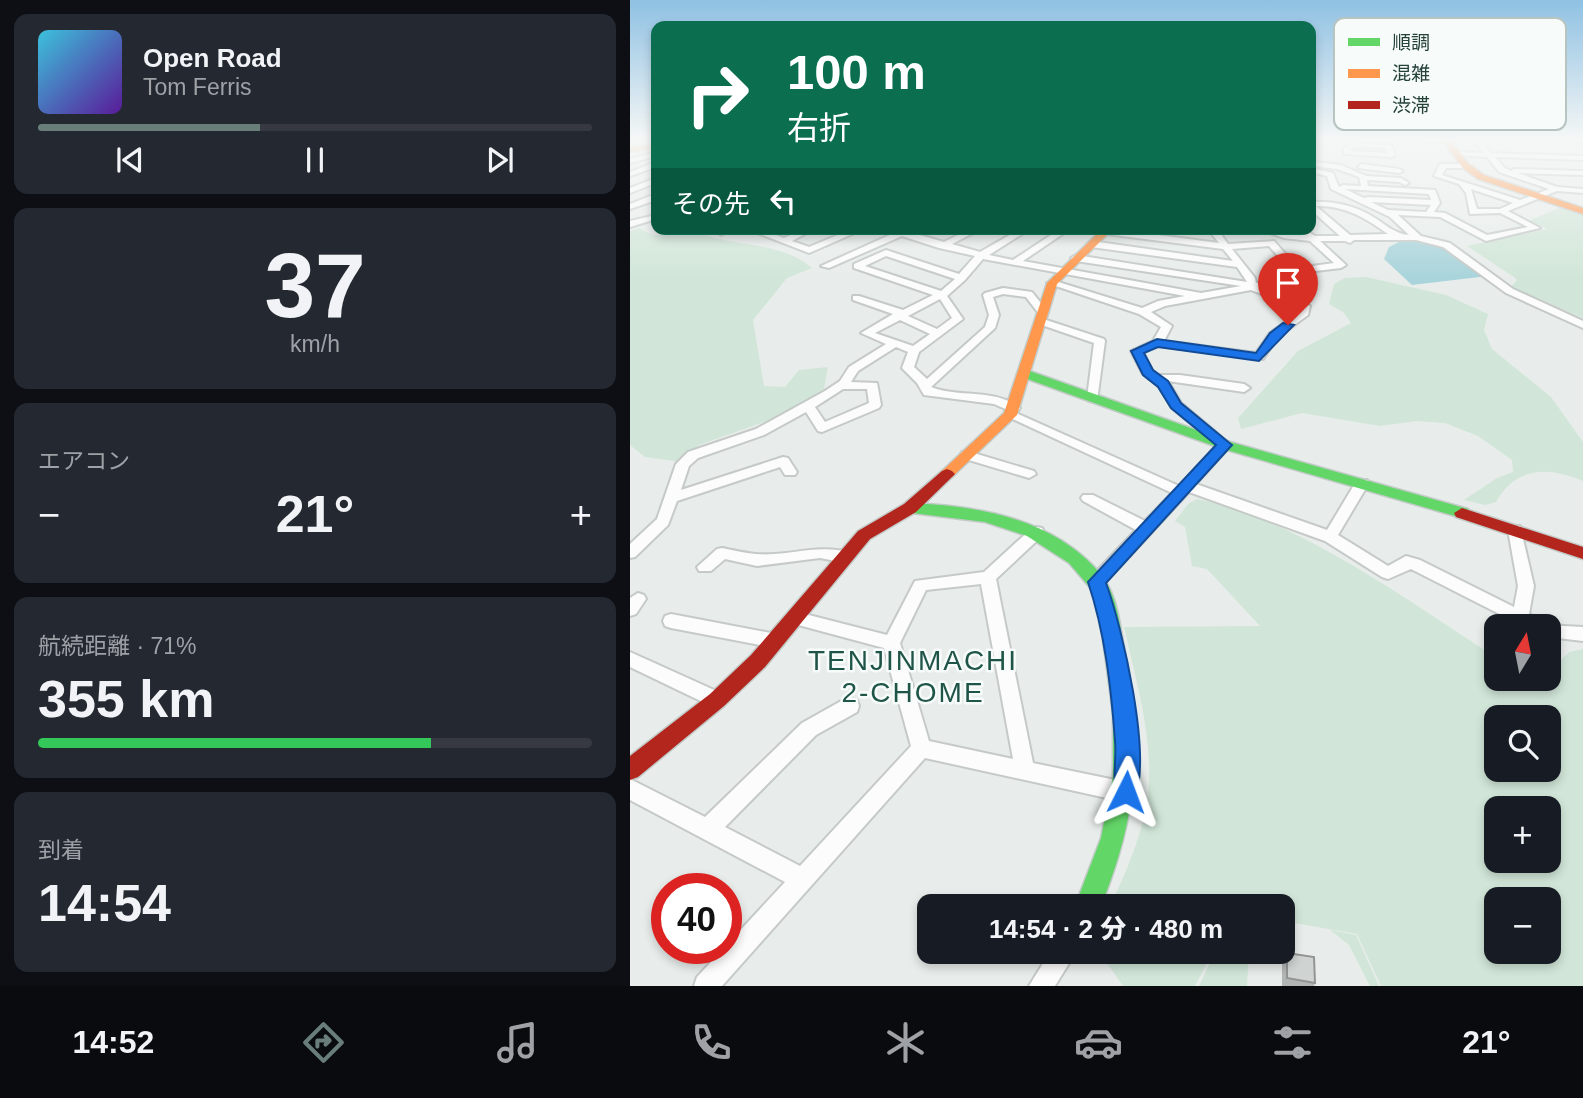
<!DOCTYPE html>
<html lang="ja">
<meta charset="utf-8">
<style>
:root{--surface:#171b24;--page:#242831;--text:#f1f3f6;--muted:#9ea1a6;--line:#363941;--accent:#697e78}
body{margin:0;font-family:Helvetica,"Noto Sans JP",sans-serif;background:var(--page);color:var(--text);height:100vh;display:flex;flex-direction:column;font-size:26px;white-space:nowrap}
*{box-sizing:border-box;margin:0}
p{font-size:23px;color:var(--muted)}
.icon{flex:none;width:38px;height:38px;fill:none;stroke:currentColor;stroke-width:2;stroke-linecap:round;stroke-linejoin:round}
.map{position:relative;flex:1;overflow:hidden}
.side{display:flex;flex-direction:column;gap:14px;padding:14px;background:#0d0f14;width:630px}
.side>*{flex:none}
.guide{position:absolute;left:21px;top:21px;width:665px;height:214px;border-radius:14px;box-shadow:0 4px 10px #0003;background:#0b6e4f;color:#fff;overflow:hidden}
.needle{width:46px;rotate:10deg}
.buttons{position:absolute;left:854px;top:614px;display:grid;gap:14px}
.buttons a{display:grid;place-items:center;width:77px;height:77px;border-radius:14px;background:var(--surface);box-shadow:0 4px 10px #0003;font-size:35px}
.speed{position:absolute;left:21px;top:873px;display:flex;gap:14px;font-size:35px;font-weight:700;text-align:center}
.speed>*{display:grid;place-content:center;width:91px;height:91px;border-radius:50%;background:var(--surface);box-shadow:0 4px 10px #0003;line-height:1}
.speed .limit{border:10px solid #d22;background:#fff;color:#111}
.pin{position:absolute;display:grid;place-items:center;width:60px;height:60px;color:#fff;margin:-72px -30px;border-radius:50% 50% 50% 0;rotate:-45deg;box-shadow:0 0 7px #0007}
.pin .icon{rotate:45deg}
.me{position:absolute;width:77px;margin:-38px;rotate:3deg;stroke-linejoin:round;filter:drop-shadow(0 0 5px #0008)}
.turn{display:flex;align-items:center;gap:24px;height:147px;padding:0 21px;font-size:32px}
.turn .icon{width:91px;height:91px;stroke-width:2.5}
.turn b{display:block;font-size:49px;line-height:60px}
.then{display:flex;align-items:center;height:66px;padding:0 21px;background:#0003;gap:14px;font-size:26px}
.big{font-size:52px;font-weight:800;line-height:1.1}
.side .card{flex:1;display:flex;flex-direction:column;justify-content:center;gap:10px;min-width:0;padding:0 24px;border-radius:14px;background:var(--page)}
.side .dial{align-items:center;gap:0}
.dial b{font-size:91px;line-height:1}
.song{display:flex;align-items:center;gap:21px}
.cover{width:84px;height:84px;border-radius:10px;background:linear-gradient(135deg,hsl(190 70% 55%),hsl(270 70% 35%))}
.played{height:7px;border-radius:4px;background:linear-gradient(90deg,var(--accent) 40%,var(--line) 40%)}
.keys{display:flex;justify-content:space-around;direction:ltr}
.heat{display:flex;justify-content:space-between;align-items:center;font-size:38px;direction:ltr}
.charge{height:10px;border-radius:5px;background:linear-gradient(90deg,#34c759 71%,var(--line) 0)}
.trip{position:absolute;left:287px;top:894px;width:378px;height:70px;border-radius:14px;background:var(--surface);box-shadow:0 4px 10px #0003;font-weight:800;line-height:70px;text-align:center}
.tab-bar{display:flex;height:112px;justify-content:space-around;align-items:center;background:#090b0e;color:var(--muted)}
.tab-bar .icon{width:49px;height:49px}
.tab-bar .active{color:var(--accent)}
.tab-bar b{font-size:32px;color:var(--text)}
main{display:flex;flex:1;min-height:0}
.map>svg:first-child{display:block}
</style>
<main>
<section class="side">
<div class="card">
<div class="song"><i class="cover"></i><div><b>Open Road</b><p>Tom Ferris</p></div></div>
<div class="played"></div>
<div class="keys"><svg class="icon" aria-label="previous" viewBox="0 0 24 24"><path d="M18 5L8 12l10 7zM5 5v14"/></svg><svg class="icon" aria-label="pause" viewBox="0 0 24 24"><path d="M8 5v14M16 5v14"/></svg><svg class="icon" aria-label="next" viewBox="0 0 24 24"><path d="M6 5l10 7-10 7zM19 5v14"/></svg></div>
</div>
<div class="card dial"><b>37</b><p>km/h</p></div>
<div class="card"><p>エアコン</p>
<div class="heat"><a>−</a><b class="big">21°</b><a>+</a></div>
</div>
<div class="card"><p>航続距離 · 71%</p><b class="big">355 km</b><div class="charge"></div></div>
<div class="card"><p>到着</p><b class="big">14:54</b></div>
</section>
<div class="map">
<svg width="953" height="986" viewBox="0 0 953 986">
<rect width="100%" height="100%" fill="#e8edeb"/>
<path fill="#d1e6d8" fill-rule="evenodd" d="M931,207L953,214V318L881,287L887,280L884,277L837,246L918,229L899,221Z
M10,228C33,246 40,225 62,229C69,231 75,235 82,237C113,246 157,245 182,268L157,278L123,320L134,386L155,387L169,370L198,367L194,389L168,410L69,445L51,462L15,457L0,445V231Z
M736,277L816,295L858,314L854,330L862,349L921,397L953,442V481C917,466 886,467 866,502L855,505L834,500L867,478L883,472L882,460L848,436L815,423L787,421L750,426L672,413L611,429L608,418L668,351L721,323L714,313L699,304L704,284L715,278Z
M567,499C672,521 776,600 866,657V679H919V672L939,652L953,649V986H751L727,934L653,921V906H480C496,873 513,833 518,796C524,739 506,681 494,627L630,626L577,569L562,566L555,527L545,521L558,504ZM866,718H919V770H866ZM866,808H919V861H866ZM866,900H919V952H866Z
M700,930L726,935L749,986H740L719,945Z
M469,952H583L565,986H493Z
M585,952H619L617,986H569Z"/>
<path fill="#a9d4db" d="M773,240L811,245L858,276L782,285L754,259L759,247Z"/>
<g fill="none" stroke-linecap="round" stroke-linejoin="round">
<defs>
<path id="street" d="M779,140H820V141L817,143Z
M843,140H850L861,153L953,156V160L865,157L875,168L881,171L884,169L953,171V175L888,173L927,187L953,189V193L927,191L878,211L910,228L856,241L810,217L768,215L791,236L820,243L883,289L953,321V328L876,293L813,247L786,240H724L720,243L715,241H690L716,265L711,268L669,273L653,284L634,288L680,306L678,315L648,337L633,359L528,346L513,352L522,370L528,375H550L614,384L620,388L614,392L538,381L551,403L601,445L566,484L697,530L727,480H737L739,483L708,535L758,566L776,556L790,560L884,607L888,586L878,530L880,526H890L904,586L899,614L913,621L915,625L953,627V641L919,637V626H893L781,569L758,579L752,577L695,541L559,492L473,585H461L459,581L461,577L506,530L453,501L451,498L453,495H463L515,521L542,493L374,415L376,412H384L549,486L587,445L542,408L529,386L513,374L501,351L523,341L531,327L509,314L417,283L425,281L512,308L528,301L555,296L353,259L335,280L317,296L333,319L289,352L284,367L297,379L355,327L359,315L353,295L355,293L373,288L402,292L418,312L417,314H409L396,297L373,294L363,297L369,315L365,328L301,387C328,398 366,388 390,408L388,411H380L364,404L294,395L287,383L272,368L278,352L266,347L228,371L221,382L247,383L251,405L249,408L192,432L188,431L176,412L134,435L68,458L59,466L51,490L153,457L158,458L167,472L165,475H155L150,467L47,501L38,525L5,557L0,558V544L27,519L46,464L58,452L126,429L195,391L210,381L219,367L256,344L231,333L263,314L223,300V296H229L273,310L303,295L224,268V264L256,250L329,274L345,256L309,248L272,236L199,268L191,266L264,233L255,229H269L314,242L340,229H351L322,244L350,252L390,229H400L359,255L383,260L430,229H440L393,261L571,293L611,286L446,261L441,258L446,255L617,282L607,267L461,247L457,244L461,241L603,261L593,249L476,234L472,231L482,229L589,243L578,229H587L598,244L644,241L668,268L704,263L680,241L654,238L628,229H642L676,235L680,233L685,236H710L681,210V202C702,201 722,205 740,215C754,223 764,234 779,235L760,217L701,189L697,176L681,172V168L703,173L709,187L713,185L731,186L729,177L707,169L683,166L686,162L711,165L736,176L771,178L779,183L775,185L769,182L737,180L738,186L805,190L810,203L804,212L815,213L857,235L898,227L870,213L840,214L836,193L829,184L804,176L810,164H836L839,168H816L812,175L890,200L919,189L869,172L857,157L824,155L826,152L853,153ZM715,189L799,194L801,200L738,197L734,198ZM841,189L883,203L870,209H847ZM741,202L801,205L796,212L758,210ZM686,206C714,205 736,218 758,234L720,235ZM639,246L661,271L647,280L626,283L625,278L602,249ZM256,256L325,279L311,291L235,266ZM621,290L670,308L669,312L640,333L626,353L534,341L542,326L521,312L535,306ZM310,299L322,318L307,329L278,316ZM270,320L300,334L283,346L245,333ZM213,389H237L239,403L195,422L185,407Z
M937,140H953V142Z
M721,143L761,145L765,155L762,157L715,154L713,149ZM723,147L756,148L758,153L720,151Z
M26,152V156L0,163V159Z
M23,163H26V167L0,176V172Z
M731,164L769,169L773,171L769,173L728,168Z
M23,179H26V183L0,193V188Z
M23,195H26V200L0,209V204Z
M26,215V219L0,227V221Z
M90,229H101L91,235L87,232Z
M117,229H130L154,238L173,229H184L162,241L179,247L222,229H234L179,253Z
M410,318L474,339L475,341L467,401H459L457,398L464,343L406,323V319Z
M337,451L404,471L406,474L399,478L332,458L330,455L332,452Z
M407,527L412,528L414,532L412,536L366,579L403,763L495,782L502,785L505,792L502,799L495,802L295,758L92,986H64L67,977L155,882L0,800V779L75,817L172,723L213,700L220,698L227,700L229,706L227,712L186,735L95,827L170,866L281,746L254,648L161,623L159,618L161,613L167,612L257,635L285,581L354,572L402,528ZM351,584L383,759L299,741L270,643L296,590Z
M92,548C103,550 114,553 126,554C159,557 187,543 221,553L224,557L221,561L216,563L190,558L127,566L95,559L81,571H69L67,567L87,549Z
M8,593L14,595L16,599L6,614L0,616V598Z
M41,614L146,634L152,636L155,641L152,646L146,648L41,628L35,626L33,621L35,616Z
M0,652L93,694L96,700L93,706L87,708L81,706L0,667Z
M420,952H446L425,986H399Z"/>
<path id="fast" d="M394,369L600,442L838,509L840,513L832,518L590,448L389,376L388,373Z
M280,503C349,506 421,518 469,572C487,593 489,621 494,647C512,748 509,811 471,906H445L471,838L483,776V713L470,617L463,591L439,563L397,536L355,522L274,512L272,508Z"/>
<path id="slow" d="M0,140H11L0,143Z
M812,140H820L839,164L854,175L953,208V214L848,179L833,168Z
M26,144V148L0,151V147Z
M472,229H483L427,284L387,415L322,477H312L309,474L312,471L374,413L417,283Z"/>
<path id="jam" d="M317,469L322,471L325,474L322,477L286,512L240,539L135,667L94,706L8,777L0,780V756L80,694L121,655L228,531L274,504L312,471Z
M832,508L953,547V559L826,517L824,513Z"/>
</defs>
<use href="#street" stroke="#c5cac8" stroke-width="4"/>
<use href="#fast" stroke="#c3cbc8" stroke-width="3"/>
<use href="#slow" stroke="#c3cbc8" stroke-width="3"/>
<use href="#jam" stroke="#c3cbc8" stroke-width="3"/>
<use href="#street" fill="#fcfcfc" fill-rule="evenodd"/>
<use href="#fast" fill="#63d668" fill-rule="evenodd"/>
<use href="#slow" fill="#ff974d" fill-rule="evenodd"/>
<use href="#jam" fill="#b3261e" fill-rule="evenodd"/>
</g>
<path fill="#b2b6b5" d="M657,953L685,983L684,986H652V965Z"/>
<path fill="#cfd4d2" stroke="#919493" stroke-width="2" d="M657,953L684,957L685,983L657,978Z"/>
<linearGradient id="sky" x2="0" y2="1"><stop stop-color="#8fc1e3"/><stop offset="0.5" stop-color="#f5f7f6"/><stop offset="1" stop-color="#f5f7f6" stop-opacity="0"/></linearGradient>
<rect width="953" height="278" fill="url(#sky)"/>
<path fill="#1a73e8" stroke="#114b97" stroke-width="2" d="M653,323L664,325L629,361L528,347L514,353L523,370L538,381L551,403L602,445L476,583C492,626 523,758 504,800L496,803L488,800C481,784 487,759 485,741C481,687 475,633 458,582L586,445L541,408L528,387L513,375L501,351L527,339L626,353L640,333Z"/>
<g text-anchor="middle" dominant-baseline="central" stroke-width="5" stroke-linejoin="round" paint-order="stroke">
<g font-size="28" letter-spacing="2" fill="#1f5548" stroke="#f7fbf9">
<text x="283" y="660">TENJINMACHI<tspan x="283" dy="32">2-CHOME</tspan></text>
</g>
</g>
<rect x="704" y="18" width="232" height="112" rx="10" fill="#f7fbf9" stroke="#b8c4c0" stroke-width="2"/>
<rect x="718" y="38" width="32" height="8" fill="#63d668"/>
<rect x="718" y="69" width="32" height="9" fill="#ff974d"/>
<rect x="718" y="101" width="32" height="8" fill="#b3261e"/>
<g font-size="19" fill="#24423a">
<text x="762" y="49">順調</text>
<text x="762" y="80">混雑</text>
<text x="762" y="112">渋滞</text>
</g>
</svg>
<div class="buttons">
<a><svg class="needle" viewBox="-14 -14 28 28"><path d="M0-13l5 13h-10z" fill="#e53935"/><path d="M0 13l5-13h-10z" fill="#9ea1a6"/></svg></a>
<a><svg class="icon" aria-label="search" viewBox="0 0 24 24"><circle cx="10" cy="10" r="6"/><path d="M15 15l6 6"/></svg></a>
<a>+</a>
<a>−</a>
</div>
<div class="speed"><div class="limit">40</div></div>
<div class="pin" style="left:658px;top:325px;background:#d93025"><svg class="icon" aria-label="arrive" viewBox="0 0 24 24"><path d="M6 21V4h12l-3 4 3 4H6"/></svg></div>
<svg class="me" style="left:496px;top:792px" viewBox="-20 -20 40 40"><path d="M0-17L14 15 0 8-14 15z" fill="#1a73e8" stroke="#fff" stroke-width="4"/></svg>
<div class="trip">14:54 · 2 分 · 480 m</div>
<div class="guide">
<div class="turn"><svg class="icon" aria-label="right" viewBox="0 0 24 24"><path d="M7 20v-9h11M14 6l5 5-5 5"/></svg><div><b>100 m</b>右折</div></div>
<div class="then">その先<svg class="icon" aria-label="left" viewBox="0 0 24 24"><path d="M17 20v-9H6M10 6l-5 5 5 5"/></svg></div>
</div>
</div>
</main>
<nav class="tab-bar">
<b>14:52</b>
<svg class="icon active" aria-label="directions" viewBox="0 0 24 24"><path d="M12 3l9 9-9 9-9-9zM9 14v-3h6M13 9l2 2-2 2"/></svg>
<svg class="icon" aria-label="music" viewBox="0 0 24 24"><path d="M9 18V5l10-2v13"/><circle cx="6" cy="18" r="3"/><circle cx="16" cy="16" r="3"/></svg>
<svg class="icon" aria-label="phone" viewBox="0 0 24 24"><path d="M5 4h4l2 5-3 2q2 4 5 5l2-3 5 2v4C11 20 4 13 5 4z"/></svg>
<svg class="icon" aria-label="climate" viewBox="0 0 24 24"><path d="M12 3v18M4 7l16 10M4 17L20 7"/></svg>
<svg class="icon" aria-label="car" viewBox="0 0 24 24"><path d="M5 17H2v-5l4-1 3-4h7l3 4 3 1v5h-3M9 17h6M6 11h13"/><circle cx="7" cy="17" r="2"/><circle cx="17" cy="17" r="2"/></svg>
<svg class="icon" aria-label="filters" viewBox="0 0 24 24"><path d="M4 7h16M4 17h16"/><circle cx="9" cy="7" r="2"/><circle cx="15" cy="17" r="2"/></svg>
<b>21°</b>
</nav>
